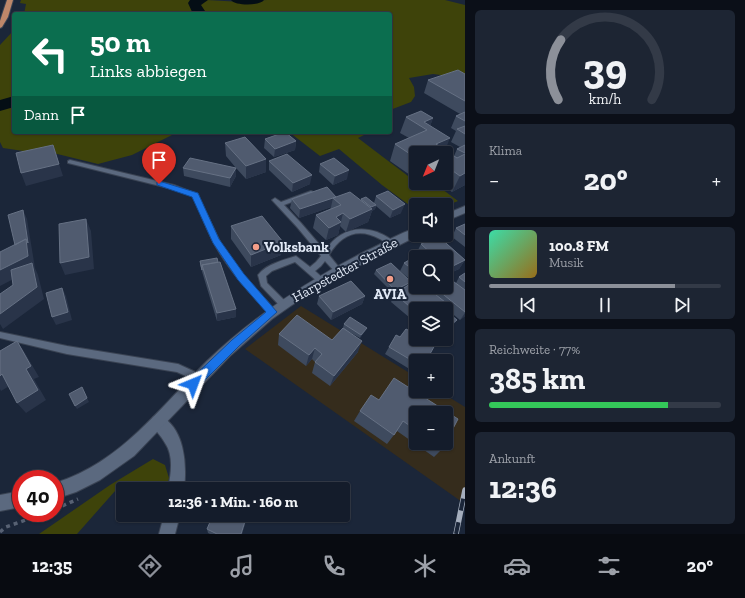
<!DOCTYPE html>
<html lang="de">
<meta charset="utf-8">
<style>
:root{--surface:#141c2b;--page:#1d2533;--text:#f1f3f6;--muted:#9da1a9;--line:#333a47;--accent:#8c9099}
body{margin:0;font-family:"Zilla Slab",serif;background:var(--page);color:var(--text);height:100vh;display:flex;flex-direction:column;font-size:15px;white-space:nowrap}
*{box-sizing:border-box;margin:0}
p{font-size:13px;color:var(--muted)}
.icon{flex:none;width:22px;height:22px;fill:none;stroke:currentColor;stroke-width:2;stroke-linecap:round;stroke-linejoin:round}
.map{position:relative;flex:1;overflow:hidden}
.side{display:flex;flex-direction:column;gap:10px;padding:10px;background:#0b0f18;width:280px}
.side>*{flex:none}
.top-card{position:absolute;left:12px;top:12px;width:380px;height:122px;border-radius:4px;box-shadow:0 1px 3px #0004,0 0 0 1px var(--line);background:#0b6e4f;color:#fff;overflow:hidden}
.needle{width:26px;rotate:223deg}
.tools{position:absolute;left:409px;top:146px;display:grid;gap:8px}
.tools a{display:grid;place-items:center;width:44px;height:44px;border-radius:4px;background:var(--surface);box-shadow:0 1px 3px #0004,0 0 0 1px var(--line);font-size:20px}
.speed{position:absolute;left:12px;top:470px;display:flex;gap:8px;font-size:20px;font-weight:700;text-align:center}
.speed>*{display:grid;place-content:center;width:52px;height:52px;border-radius:50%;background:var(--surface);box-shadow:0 1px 3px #0004,0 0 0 1px var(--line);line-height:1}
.speed .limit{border:6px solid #d22;background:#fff;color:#111}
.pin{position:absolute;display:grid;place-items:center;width:34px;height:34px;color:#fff;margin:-41px -17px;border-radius:50% 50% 50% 0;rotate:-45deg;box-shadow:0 0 4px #0007}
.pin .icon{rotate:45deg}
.me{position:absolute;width:44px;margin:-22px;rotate:44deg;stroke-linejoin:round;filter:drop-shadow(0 0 3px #0008)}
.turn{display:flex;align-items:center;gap:14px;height:84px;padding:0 12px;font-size:18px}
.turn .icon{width:52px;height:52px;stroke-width:2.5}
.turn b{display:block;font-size:28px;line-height:34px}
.then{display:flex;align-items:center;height:38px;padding:0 12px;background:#0003;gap:8px;font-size:15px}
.big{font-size:30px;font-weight:700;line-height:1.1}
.side .tile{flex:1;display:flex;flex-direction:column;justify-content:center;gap:6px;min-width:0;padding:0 14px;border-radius:6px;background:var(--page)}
.side .dial{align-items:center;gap:0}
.dial svg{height:104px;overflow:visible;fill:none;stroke:var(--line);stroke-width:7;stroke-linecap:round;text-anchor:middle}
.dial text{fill:var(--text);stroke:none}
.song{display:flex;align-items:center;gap:12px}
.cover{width:48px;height:48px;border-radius:6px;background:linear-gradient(135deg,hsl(160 70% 55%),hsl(40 70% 35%))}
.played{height:4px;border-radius:2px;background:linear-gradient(90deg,var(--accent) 80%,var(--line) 80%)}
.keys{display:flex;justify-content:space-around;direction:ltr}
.heat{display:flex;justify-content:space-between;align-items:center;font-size:22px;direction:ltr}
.charge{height:6px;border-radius:3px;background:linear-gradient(90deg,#34c759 77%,var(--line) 0)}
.trip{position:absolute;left:116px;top:482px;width:234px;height:40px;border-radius:4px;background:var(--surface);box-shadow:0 1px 3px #0004,0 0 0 1px var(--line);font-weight:700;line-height:40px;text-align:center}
.tabs{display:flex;height:64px;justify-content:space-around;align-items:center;background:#080b11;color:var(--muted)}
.tabs .icon{width:28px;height:28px}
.tabs .selected{color:var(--accent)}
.tabs b{font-size:18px;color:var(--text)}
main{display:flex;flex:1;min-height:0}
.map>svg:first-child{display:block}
</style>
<main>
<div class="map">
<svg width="465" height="534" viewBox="0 0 465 534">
<rect width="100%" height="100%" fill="#1b2639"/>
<path fill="#352c1c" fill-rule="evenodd" d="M301,306L416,377V391H439L465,407V490L462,502L245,349ZM416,413H446V443H416Z"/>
<path fill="#3e430a" d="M21,0H190L196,14H24L26,4L20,3Z
M207,0L242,2L267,0H445L465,5V78L433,74L409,78L414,87L415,96L411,102L390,110V14H200L196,5L200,2Z
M14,30V97L0,102V45Z
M14,104V132H178L132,155L98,164L41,150L37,153L3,148L0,142V108Z
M289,132H367L368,133L358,138L408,176L416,173V183H434L458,201L446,206L416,205V210L382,185L339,149L320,156Z
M153,459L165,465L169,478L166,489L123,482L77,534H39L110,485Z"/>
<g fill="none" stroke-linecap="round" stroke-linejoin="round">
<path fill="#040e15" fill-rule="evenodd" d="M190,0H208L201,5L207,14H193L188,3Z
M231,0H264C260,6 235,6 231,0Z
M14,96V107L0,111V100Z"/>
<defs>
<path id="service" d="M70,160L174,185L197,194L223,248L244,276L275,310L276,312L275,314L272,315L269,314C251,294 233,275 219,252C208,235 202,215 193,196L172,189L68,163V161Z
M311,191L313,192L314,193L313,194L284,205L301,223L325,251C337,232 356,225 377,232C384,235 391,238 395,244L394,246C389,247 385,242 380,239C358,227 341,235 329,255L342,271L340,273H336L325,261L321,266L315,271L325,280L324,282H318L295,262L272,271L266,276L267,283L286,302L287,304L286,306L283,307L280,306L261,286L258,275C266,264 284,260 296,256L310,267L316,262L321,256L297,227L272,200L275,198L281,202Z
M0,332L67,346L178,364L202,375L203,378L202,381L199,382L177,372L67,354L0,338Z"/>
<path id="minor" d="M158,415C185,426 187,465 184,489H168C171,474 174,456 165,443C161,435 154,430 151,422L153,417Z
M164,515H180L175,534H159Z"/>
<path id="tertiary" d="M465,206V213L446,221V214Z
M416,228V235H419L333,279L292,305L272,319L230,356L134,456L100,480L76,492L55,499V483C122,462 159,408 207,361C255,315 307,281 366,251C382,244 399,233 416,228Z
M21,491V507L0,511V495Z"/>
<path id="primary" d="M7,0H13L8,17L2,27L0,28V21Z"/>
</defs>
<use href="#service" stroke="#3a4353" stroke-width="2"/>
<use href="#minor" stroke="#3a4353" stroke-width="2"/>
<use href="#tertiary" stroke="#3a4353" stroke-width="2"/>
<use href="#primary" stroke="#3a4353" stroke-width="2"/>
<path stroke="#576173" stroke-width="3.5" stroke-dasharray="4 4" stroke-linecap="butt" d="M55,509L78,499
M0,532L6,527L45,513"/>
<use href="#service" fill="#5b697f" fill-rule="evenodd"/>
<use href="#minor" fill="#5b697f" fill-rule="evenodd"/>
<use href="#tertiary" fill="#5b697f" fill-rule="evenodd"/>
<use href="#primary" fill="#bd876a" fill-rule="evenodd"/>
<defs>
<path id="rail" d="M456,534L465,490"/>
</defs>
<use href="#rail" stroke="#a5aebd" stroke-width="5.5"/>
<use href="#rail" stroke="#1b2639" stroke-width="4" stroke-dasharray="12" stroke-linecap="butt"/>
</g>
<path fill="#3e4a5e" d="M465,74V185L452,192L440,183H446V153H416V172L410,175L390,161L395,144L409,138L400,133L406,117L433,118L430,126L445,150L454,156L457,149L460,147L451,142L456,131L451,128L456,116L460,114L424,93L428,80Z
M265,139L296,141L295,150L274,157L264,148Z
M225,143L266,172L246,179L236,168V176L230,187L184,176L183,168H236L226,156Z
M269,161L310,184L292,192L269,170Z
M320,164L347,179L333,185L319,172Z
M376,196L401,213L390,218L376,206L375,209L372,211L368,222L346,232L340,226L338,235L326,240L313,228L316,215L330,209L331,207L299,218L290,208L292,199L336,197L361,200V199L374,203Z
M465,224V247L452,237L456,228Z
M231,226L281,255L251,267L231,239Z
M438,236L465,260L459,269L446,275V257H422L417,252L421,244Z
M416,257V287H446L447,282L456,283L459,277L465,273V316L460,320L443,306L442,308L416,309V323L391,302L395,294L401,290L394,294L374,274L376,270L411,282L409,284L413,282L400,271L404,263Z
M200,261L236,309V317L217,321L200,265Z
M319,296H365L362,304L331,320L317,304Z
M344,324L365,331L360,338L349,332L358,352L330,386L312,373L315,362L312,359L306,366L278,345L279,334L332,340L343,328Z
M389,347L416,361V373L385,354Z
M360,411L416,413V443H445L443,448L434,457L397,431L387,444L354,421Z
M247,517L242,534H210L208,533L207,529Z"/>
<path fill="#293449" d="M433,118L427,134V130L424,122Z
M450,138L444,153L436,144Z
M296,141L295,150L274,157L275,149Z
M53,145L63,176L26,186L21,173Z
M416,158V172L410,175Z
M266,159V172L246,179V166Z
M236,168V176L230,187V178Z
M349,170L347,179L333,185L335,176Z
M465,173V185L452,192L460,176Z
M312,175L310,184L292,192L293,183Z
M333,198L331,207L299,218L300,209Z
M405,204L401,213L390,218L393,210Z
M376,205L375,209L372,211L368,222L346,232L350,219L370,210L371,207Z
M23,210L27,219L35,268L38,275L44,299L3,329L0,324V314L33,269L0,286V270L28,256Z
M343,213L338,235L326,240L329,228L336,217Z
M86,219L91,231L94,269L65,275L60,263Z
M283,242L281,255L251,267V255Z
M465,260L459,269L446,275V271L447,269Z
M411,282L409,286L394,294L395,290Z
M62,288L66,296L72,320L56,325L52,317Z
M365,296L362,304L331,320L333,312Z
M445,302L441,309L440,306Z
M236,309V317L217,321V313Z
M465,313V316L460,320Z
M457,320L451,328L446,332V329Z
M367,328L365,331L360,338L361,335Z
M17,341L25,353L39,377L34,379L46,400L26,413L17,403L26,369Z
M362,341L358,352L330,386L334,376Z
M315,348L312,359L306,366L309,355Z
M2,374L11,385L1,391L0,389V376Z
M84,391L89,402L77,409L75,406Z
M247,515V517L242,534H241Z"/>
<path fill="#505b6f" stroke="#667184" d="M458,70L465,74V101L428,80Z
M421,111L433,118L424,122L450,138L436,144L457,158L465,154V173L460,176L446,166V153H416V158L395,144L427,130L406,117Z
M465,112V121L456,116Z
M465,126V134L457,129Z
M285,132L296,141L275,149L265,139Z
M245,137L266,159L246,166L225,143Z
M53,145L59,164L21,173L16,153Z
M465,145V153L457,149Z
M287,154L312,175L293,183L269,161Z
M190,158L236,168L230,178L183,168Z
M334,158L349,170L335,176L320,164Z
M327,187L336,197L300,209L292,199Z
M388,191L405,204L393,210L376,196Z
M350,192L372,209L350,219L343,213L336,217L341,222L329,228L316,215L341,205L333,198Z
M366,197L376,205L371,207L361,199Z
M23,210L28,243L26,239L15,245L8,215Z
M262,216L283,242L251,255L231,226Z
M86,219L89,257L60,263L59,224Z
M465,224V235L456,228Z
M438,236L465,260L447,269L446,267V257H435L421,244Z
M26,239L28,256L0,270V252Z
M416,256L417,257H416V272L404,263Z
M217,258L218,262L202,265V270L200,261Z
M220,262L236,309L217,313L202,265Z
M32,263L37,287L0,314V294L13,285L11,270Z
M391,263L411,282L395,290L376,270Z
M465,273V282L459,277Z
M450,279L465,290V312L434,287H446V281L447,282Z
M416,280V287H426L445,302L440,306L443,309H416V312L395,294Z
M351,281L365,296L333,312L319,296Z
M62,288L68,312L52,317L46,293Z
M446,311L457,320L446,329Z
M297,315L332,340L343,328L362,341L334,376L315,362L322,354L315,348L309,355L279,334Z
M350,317L367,328L361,335L344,324Z
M406,329L416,334V339H424L435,345L426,361H416V363L389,347L396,335L400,337Z
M17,341L31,366L26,369L38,390L17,403L2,374L0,376V351Z
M394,378L458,419L446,442V413H416V430L403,421L394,435L360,411L371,395L379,400Z
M82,387L87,398L75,406L69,394Z
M435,443H445L443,448Z
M213,515H247L241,534H217L207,529Z"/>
<path fill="#1a73e8" stroke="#114b97" d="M159,181L198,193L219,239L244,274L277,312L239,346L197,388L193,390L189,388L187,384L189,381L232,340L266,312L238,280L213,243L192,197L157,185V182Z"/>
<g fill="#f49e89" stroke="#1b2639" stroke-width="1.5">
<circle cx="256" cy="247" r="4"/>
<circle cx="390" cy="279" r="4"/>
</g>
<g text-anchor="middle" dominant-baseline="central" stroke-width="4" stroke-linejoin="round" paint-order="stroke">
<g font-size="14" font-weight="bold" fill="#e1e9f6" stroke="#1b2639" text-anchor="start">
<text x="264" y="247">Volksbank</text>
<text x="390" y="294" text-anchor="middle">AVIA</text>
</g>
<g font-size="14" fill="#e1e9f6" stroke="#1b2639">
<text transform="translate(345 270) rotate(-29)">Harpstedter Straße</text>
</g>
</g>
</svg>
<div class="tools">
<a><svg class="needle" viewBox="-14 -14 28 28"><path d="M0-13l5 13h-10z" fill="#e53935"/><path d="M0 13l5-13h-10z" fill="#9da1a9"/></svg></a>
<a><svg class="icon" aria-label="sound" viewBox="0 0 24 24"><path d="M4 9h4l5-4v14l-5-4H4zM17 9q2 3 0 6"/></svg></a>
<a><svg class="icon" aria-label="search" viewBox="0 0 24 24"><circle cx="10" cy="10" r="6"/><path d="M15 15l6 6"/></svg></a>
<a><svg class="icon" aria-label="layers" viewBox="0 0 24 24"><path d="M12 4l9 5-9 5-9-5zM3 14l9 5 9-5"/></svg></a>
<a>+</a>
<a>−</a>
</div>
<div class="speed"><div class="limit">40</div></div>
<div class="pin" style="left:159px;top:184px;background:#d93025"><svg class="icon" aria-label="arrive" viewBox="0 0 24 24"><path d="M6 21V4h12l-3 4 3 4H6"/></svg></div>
<svg class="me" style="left:193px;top:384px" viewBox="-20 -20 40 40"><path d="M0-17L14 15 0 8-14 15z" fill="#1a73e8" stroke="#fff" stroke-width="4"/></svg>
<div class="trip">12:36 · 1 Min. · 160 m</div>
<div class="top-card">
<div class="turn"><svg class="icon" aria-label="left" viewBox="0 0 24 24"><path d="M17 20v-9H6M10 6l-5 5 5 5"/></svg><div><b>50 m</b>Links abbiegen</div></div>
<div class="then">Dann<svg class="icon" aria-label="arrive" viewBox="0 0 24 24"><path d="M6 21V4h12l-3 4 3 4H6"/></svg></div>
</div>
</div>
<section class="side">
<div class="tile dial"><svg viewBox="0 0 100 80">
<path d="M14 69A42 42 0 1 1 86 69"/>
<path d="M14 69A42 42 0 0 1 16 23" stroke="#8c9099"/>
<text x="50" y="56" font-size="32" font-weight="700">39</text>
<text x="50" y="72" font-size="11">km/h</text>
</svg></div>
<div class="tile"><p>Klima</p>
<div class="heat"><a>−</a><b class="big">20°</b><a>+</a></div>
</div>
<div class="tile">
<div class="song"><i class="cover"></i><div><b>100.8 FM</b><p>Musik</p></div></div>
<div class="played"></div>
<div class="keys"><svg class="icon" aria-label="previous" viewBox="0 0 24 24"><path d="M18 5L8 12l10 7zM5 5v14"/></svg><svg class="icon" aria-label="pause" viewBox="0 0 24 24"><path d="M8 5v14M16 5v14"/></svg><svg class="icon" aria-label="next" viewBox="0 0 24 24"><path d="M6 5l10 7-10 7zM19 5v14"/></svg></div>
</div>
<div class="tile"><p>Reichweite · 77%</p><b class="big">385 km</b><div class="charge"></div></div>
<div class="tile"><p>Ankunft</p><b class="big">12:36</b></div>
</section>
</main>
<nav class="tabs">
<b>12:35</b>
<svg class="icon selected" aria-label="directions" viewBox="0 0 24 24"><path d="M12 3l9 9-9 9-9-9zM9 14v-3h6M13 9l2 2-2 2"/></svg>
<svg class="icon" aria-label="music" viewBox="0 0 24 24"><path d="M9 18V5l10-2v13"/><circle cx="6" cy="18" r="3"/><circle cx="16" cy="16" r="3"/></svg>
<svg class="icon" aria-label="phone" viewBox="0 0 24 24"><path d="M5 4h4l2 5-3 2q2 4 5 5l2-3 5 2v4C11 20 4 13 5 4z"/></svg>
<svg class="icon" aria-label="climate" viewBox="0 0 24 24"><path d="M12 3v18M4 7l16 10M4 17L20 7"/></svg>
<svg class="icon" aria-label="car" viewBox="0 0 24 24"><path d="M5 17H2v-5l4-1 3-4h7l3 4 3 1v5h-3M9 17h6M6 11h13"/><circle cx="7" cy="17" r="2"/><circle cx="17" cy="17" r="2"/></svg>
<svg class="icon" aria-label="filters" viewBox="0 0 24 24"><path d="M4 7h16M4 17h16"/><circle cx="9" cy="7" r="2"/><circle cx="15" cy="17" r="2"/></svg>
<b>20°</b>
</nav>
